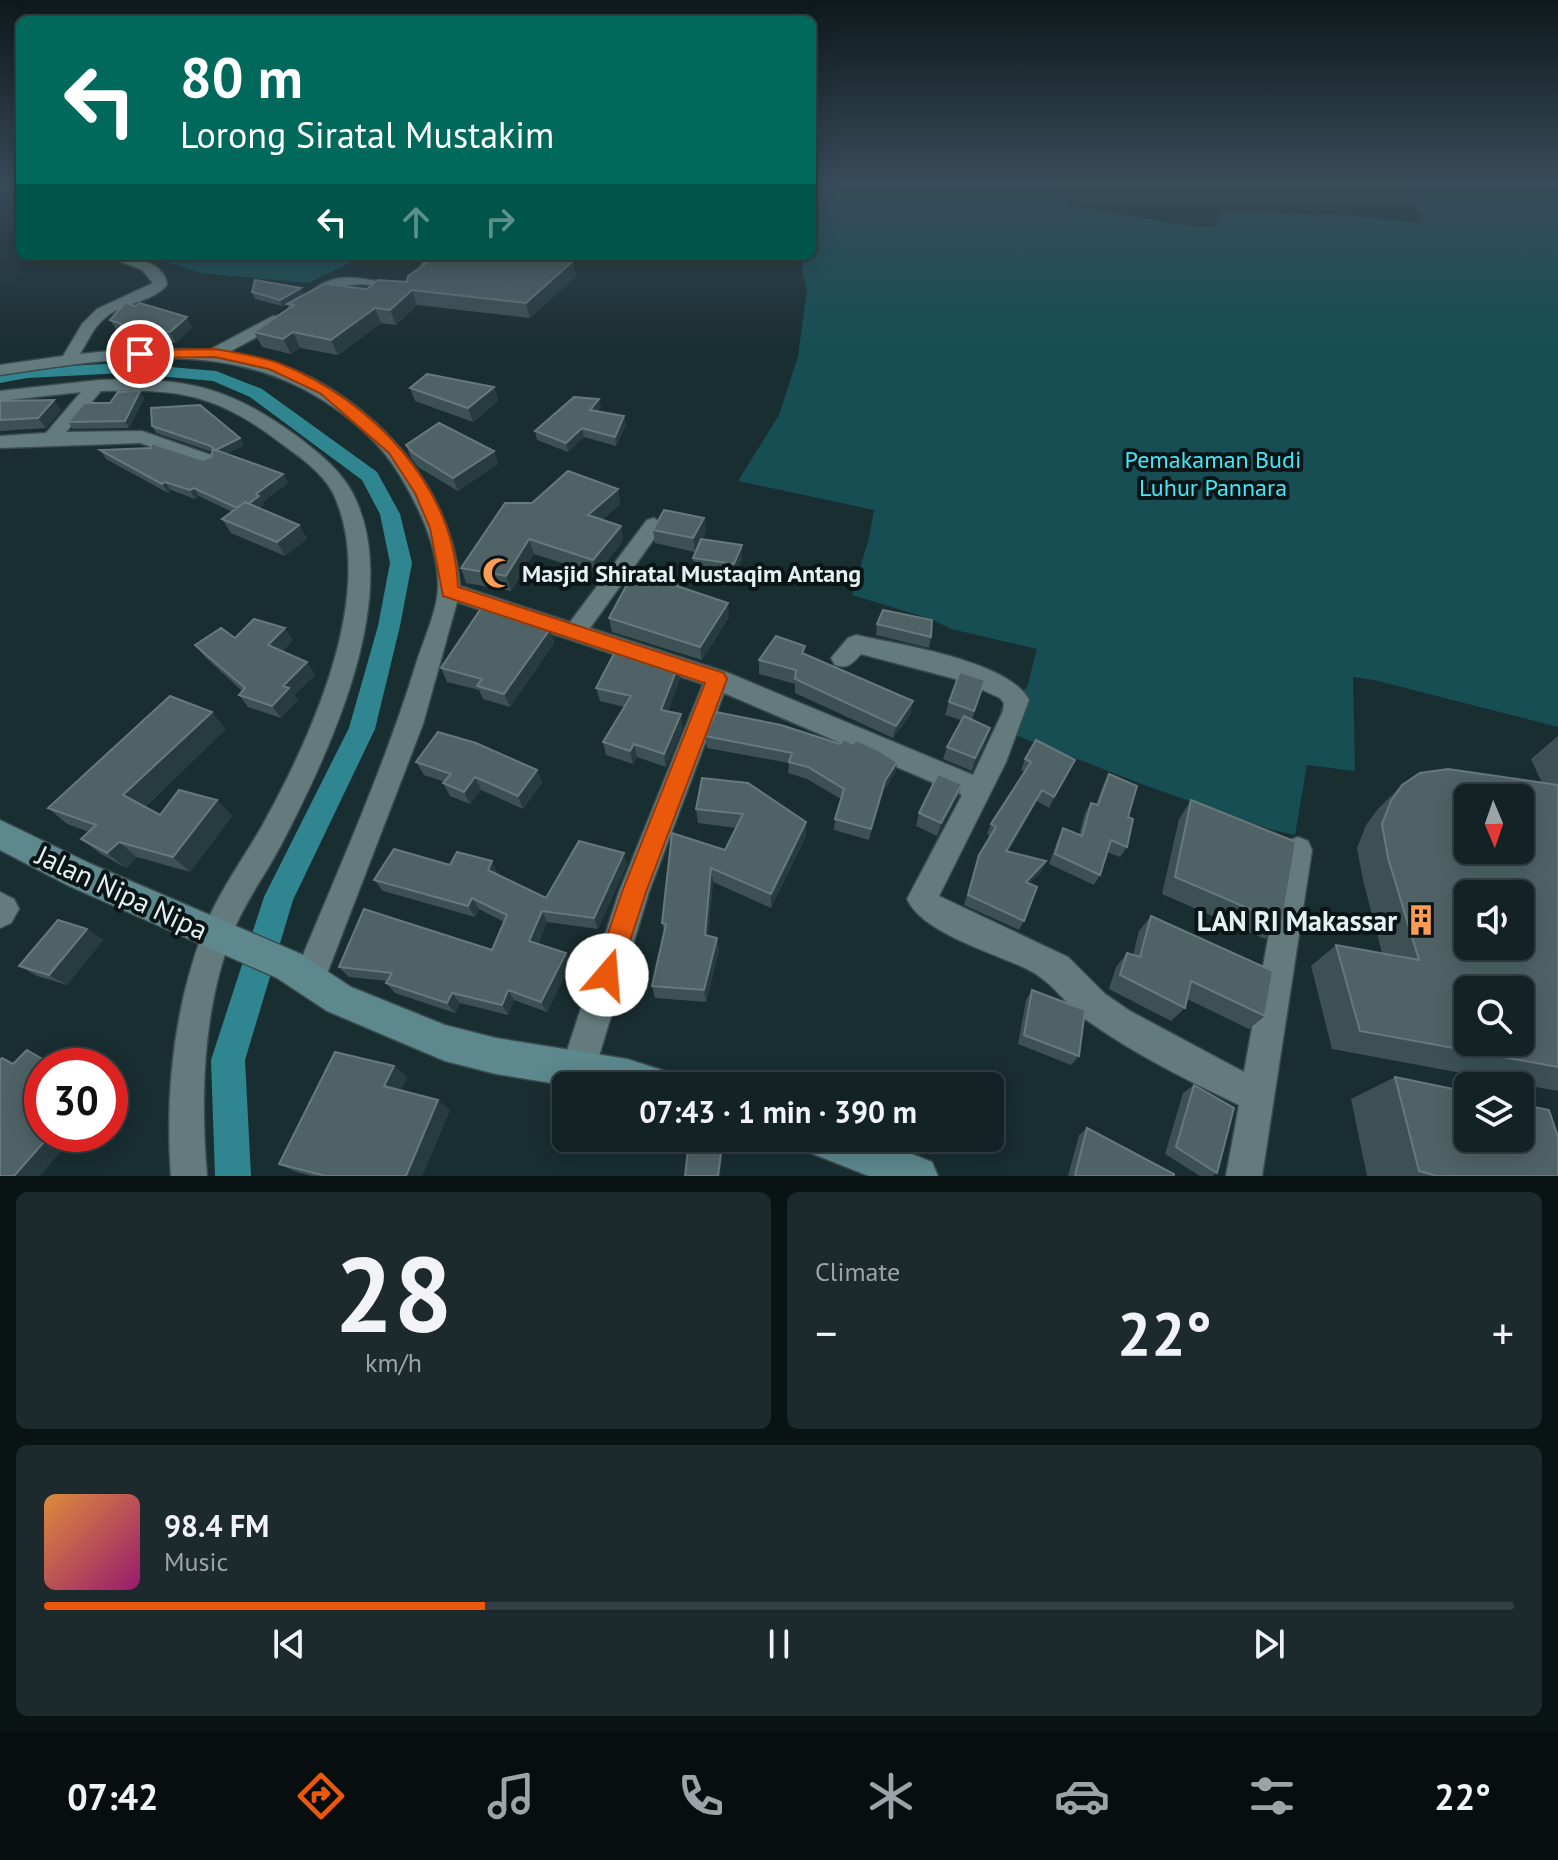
<!DOCTYPE html>
<meta charset="utf-8">
<style>
:root{--surface:#132225;--page:#1c2a2d;--text:#f1f3f6;--muted:#9da4a7;--line:#323f42;--accent:#ea580c}
body{margin:0;font-family:"PT Sans",sans-serif;background:var(--page);color:var(--text);height:100vh;display:flex;flex-direction:column;font-size:30px;white-space:nowrap}
*{box-sizing:border-box;margin:0}
p{font-size:26px;color:var(--muted)}
.icon{flex:none;width:44px;height:44px;fill:none;stroke:currentColor;stroke-width:2;stroke-linecap:round;stroke-linejoin:round}
.map{position:relative;height:1176px;overflow:hidden}
.details{display:flex;flex-direction:column;gap:16px;padding:16px;background:#0a1314;flex:1}
.details>*{flex:none}
.hud{position:absolute;left:16px;top:16px;width:800px;height:244px;border-radius:12px;box-shadow:0 4px 20px #0003,0 0 0 2px var(--line);background:#00695c;color:#fff;overflow:hidden}
.needle{width:52px;rotate:178deg}
.controls{position:absolute;left:1454px;top:784px;display:grid;gap:16px}
.controls a{display:grid;place-items:center;width:80px;height:80px;border-radius:12px;background:var(--surface);box-shadow:0 4px 20px #0003,0 0 0 2px var(--line);font-size:40px}
.speed{position:absolute;left:24px;top:1048px;display:flex;gap:16px;font-size:40px;font-weight:700;text-align:center}
.speed>*{display:grid;place-content:center;width:104px;height:104px;border-radius:50%;background:var(--surface);box-shadow:0 4px 20px #0003,0 0 0 2px var(--line);line-height:1}
.speed .limit{border:12px solid #d22;background:#fff;color:#111}
.pin{position:absolute;display:grid;place-items:center;width:68px;height:68px;color:#fff;margin:-34px;border:4px solid #fff;border-radius:50%;box-shadow:0 2px 8px #0007}
.me{position:absolute;width:88px;margin:-44px;rotate:18deg;stroke-linejoin:round;filter:drop-shadow(0 0 6px #0008)}
.turn{display:flex;align-items:center;gap:28px;height:168px;padding:0 32px;font-size:36px}
.turn .icon{width:104px;height:104px;stroke-width:2.5}
.turn b{display:block;font-size:56px;line-height:68px}
.lanes{display:flex;align-items:center;height:76px;padding:0 32px;background:#0003;justify-content:center;gap:40px;direction:ltr}
.lanes .off{opacity:.35}
.big{font-size:60px;font-weight:700;line-height:1.1}
.details .tile{flex:1;display:flex;flex-direction:column;justify-content:center;gap:12px;min-width:0;padding:0 28px;border-radius:12px;background:var(--page)}
.details .dial{align-items:center;gap:0}
.dial b{font-size:104px;line-height:1}
.song{display:flex;align-items:center;gap:24px}
.cover{width:96px;height:96px;border-radius:12px;background:linear-gradient(135deg,hsl(30 70% 55%),hsl(320 70% 35%))}
.played{height:8px;border-radius:4px;background:linear-gradient(90deg,var(--accent) 30%,var(--line) 30%)}
.keys{display:flex;justify-content:space-around;direction:ltr}
.heat{display:flex;justify-content:space-between;align-items:center;font-size:44px;direction:ltr}
.details .tiles{flex:1;display:grid;gap:16px;grid-template-columns:1fr 1fr}
.tile:last-child{grid-column:span 2}
.trip{position:absolute;left:552px;top:1072px;width:452px;height:80px;border-radius:12px;background:var(--surface);box-shadow:0 4px 20px #0003,0 0 0 2px var(--line);font-weight:700;line-height:80px;text-align:center}
.tabs{display:flex;height:128px;justify-content:space-around;align-items:center;background:#080e0f;color:var(--muted)}
.tabs .icon{width:56px;height:56px}
.tabs .on{color:var(--accent)}
.tabs b{font-size:36px;color:var(--text)}
.map>svg:first-child{display:block}
</style>
<div class="map">
<svg width="1558" height="1176" viewBox="0 0 1558 1176">
<rect width="100%" height="100%" fill="#192e31"/>
<path fill="#164e54" d="M812,183H1055L1053,191L1069,206L1196,227L1215,226L1222,213L1229,211L1352,216L1422,223L1408,183H1558V727L1374,680L1353,677L1355,771L1307,765L1295,835L1269,829L1147,786L997,728L1001,708L1027,687L1037,649L951,629L931,619L852,595L869,538L874,510L738,481L779,415L798,356L807,290L802,271L804,256H812V226L819,210L812,208Z
M167,256H358L356,260L308,283L201,273L163,261Z"/>
<g fill="none" stroke-linecap="round" stroke-linejoin="round">
<path fill="#308690" fill-rule="evenodd" d="M124,363L216,371L262,389L377,472L400,514L412,563L400,626L375,729L293,900L245,1060L251,1176H215L211,1060L264,897L349,728L378,626L390,563L380,514L362,480L250,397L213,381L124,373L27,378L0,383V373L27,368Z"/>
<defs>
<path id="street" d="M106,256C126,256 165,259 167,285C151,303 124,302 106,317C94,326 88,341 80,354L139,348L209,350L273,316H285V322L229,352C261,359 294,367 323,384C395,426 453,500 460,586L570,622L647,520L654,518L664,525L590,628L726,672L973,775L1003,711L1004,703L1000,698L963,681L861,654C852,664 848,669 835,665L831,658L848,638L856,635C897,644 1010,661 1029,700L1006,762L939,896L1068,957L1105,994L1130,1011L1244,1072L1284,850L1288,841L1298,837L1308,841L1312,850L1262,1176H1226L1239,1105C1187,1080 1134,1054 1088,1021C1064,1004 1055,983 1027,969C994,953 922,933 907,899L962,795L724,693L649,892L595,1069L590,1081L578,1086L566,1081L561,1069L619,892L703,684L457,602L423,724L325,979L320,990L309,995L298,990L293,979C336,875 383,771 416,664C423,641 437,612 438,588C439,552 423,516 406,486C388,452 364,428 333,407C232,336 115,358 0,375V365L63,356L82,324L97,309L153,283L142,270Z
M426,256H440C415,313 393,279 350,285C338,286 326,296 316,302L311,304L303,299C340,261 365,286 405,282L419,270Z
M99,380C188,377 231,387 302,440C321,455 340,470 352,492C406,594 328,755 280,847C265,875 245,902 233,932C203,1007 200,1096 207,1176H171C165,1094 174,1009 203,932C217,894 242,861 262,826C310,739 380,592 333,493C323,474 303,459 286,447C220,396 184,388 101,391L66,432L142,431L214,456L216,460L214,464L207,466L140,443L0,448V436L46,433L81,392L0,401V391Z
M0,892L14,899L19,909L11,923L0,928Z"/>
<path id="secondary" d="M0,820L91,864L301,954L351,987L445,1025L496,1038L627,1059L671,1073L676,1086H570L496,1074L445,1061L327,1011L277,978L69,886L0,850Z
M803,1138H871L932,1162L938,1176H869L808,1152Z"/>
</defs>
<use href="#street" stroke="#394b4d" stroke-width="3"/>
<use href="#secondary" stroke="#394b4d" stroke-width="3"/>
<use href="#street" fill="#647b7e" fill-rule="evenodd"/>
<use href="#secondary" fill="#5c888e" fill-rule="evenodd"/>
</g>
<path fill="#3d5154" d="M576,276L530,318L417,305L396,325L381,323L338,355L300,348L291,354L262,347L254,332L289,308L287,304L407,282Z
M301,288L304,295L282,306L255,299L252,292Z
M110,320L192,327L176,343L129,341L125,333L117,331Z
M494,387L498,401L473,422L415,401L410,388Z
M140,391L144,398L129,428L73,429L68,422L110,403Z
M0,401L61,410L46,428L0,431Z
M601,407L598,411L626,425L616,446L584,437L568,452L537,440L535,431Z
M152,426L244,445L226,454L283,474L288,483L263,502L264,505L259,508L299,525L307,539L285,556L231,533L222,519L232,512L199,496L195,499L171,490L168,493L106,459L100,450L151,448L203,460L211,457L212,452L156,433Z
M406,445L494,451L498,464L458,491L418,467L411,458Z
M618,489L620,504L602,520L621,526L623,541L596,574L534,554L511,591L466,583L461,568L532,503Z
M704,518L706,532L702,539L742,545V558L735,578L695,572L693,558L697,547L695,552L655,543L653,530Z
M680,587L729,617L702,660L612,632L609,618Z
M518,616L520,621L550,629L554,643L510,707L483,699L479,690L447,682L441,668Z
M877,624L931,637L929,648L876,635Z
M235,638L293,640L282,652L315,675L294,695L298,700L281,718L248,707L239,695L242,691L205,657L195,645Z
M804,654L911,714L893,738L795,693V684L759,674V660Z
M680,679L668,711L683,727L666,767L637,757L633,764L606,755L603,742L624,707L600,701L596,688Z
M985,680L972,720L986,741L972,771L943,759L947,747L961,720L945,715L949,702Z
M226,729L145,807L160,815L217,800L232,816L190,872L137,857L126,868L101,854L81,839L89,832L67,824L48,808Z
M705,736L853,744L897,762L895,773L883,792L869,840L834,830L835,819L841,799L807,779L788,773L789,763L707,748Z
M1558,736V1091L1332,1049L1311,966L1336,945L1382,953L1363,880L1357,848L1366,825L1377,810L1402,785L1542,783L1531,759Z
M1025,759L1075,760L1049,808L1037,801L1008,852L1046,861L1041,872L1029,883L1024,921L1019,930L964,905L979,855L990,836L987,834L991,824L1025,772L1021,770Z
M416,762L537,770L542,783L523,809L481,790L470,804L450,796L443,783L445,782L424,775Z
M1109,774L1128,817L1127,847L1120,857L1107,852L1100,875L1094,885L1049,864L1058,839L1063,828L1079,835L1085,813L1091,803L1096,805L1103,785Z
M962,784L958,796L937,836L916,826L919,813Z
M1191,800L1282,923L1265,939L1162,894L1179,819Z
M696,809L806,822V836L771,908L713,882L708,936L717,938L719,950L706,1002L655,998L652,986L664,931L662,923L725,850L736,828L698,823Z
M627,864L598,929L547,922L538,944L566,953L571,963L547,1012L514,1000L508,1015L460,1003L455,1013L395,993L386,983L387,981L349,977L339,967L492,950L504,922L479,909L475,917L383,891L374,880L450,865L498,873L497,874L546,898Z
M1151,916L1265,1016L1249,1029L1187,999L1185,1008L1171,1021L1109,989L1116,967L1127,953L1133,955L1139,931Z
M87,929L103,940L67,985L37,976L19,966Z
M1032,990L1079,1056L1071,1065L1018,1044L1026,1000Z
M394,1066L407,1077L401,1090L450,1110L422,1176H312L296,1172L279,1164Z
M1395,1077L1558,1176H1367L1351,1099Z
M1194,1085L1217,1173L1212,1176H1200L1165,1154L1183,1093Z
M1087,1128L1174,1176H1068L1079,1135Z"/>
<path fill="#273c3f" d="M573,261L576,276L530,318L526,303Z
M301,288L304,295L282,306L280,300Z
M412,290L417,305L396,325L390,310Z
M375,308L381,323L338,355L331,340Z
M187,317L192,327L176,343L170,332Z
M293,332L300,348L291,354L283,339Z
M494,387L498,401L473,422L468,408Z
M140,391L144,398L129,428L125,421Z
M599,399L601,407L592,419L590,410Z
M54,400L61,410L46,428L38,418Z
M624,416L626,425L616,446L615,437Z
M582,428L584,437L568,452L566,443Z
M240,438L244,445L218,458L214,451Z
M494,451L498,464L458,491L453,478Z
M283,474L288,483L263,502L264,505L245,518L240,509L256,494Z
M165,482L171,490L168,493L162,484Z
M194,488L199,496L195,499L190,490Z
M618,489L620,504L591,530L588,515Z
M704,518L706,532L695,552L693,538Z
M299,525L307,539L285,556L277,542Z
M621,526L623,541L596,574L593,560Z
M529,539L534,554L511,591L506,576Z
M742,545V558L735,578L734,564Z
M728,603L729,617L702,660L700,647Z
M285,628L293,640L276,658L268,645Z
M550,629L554,643L510,707L504,694Z
M307,662L315,675L294,695L298,700L281,718L272,706L283,686Z
M678,666L680,679L663,723L661,710Z
M913,701L911,714L893,738L896,726Z
M212,712L226,729L140,811L123,795Z
M681,714L683,727L666,767L664,754Z
M990,728L986,741L972,771L975,758Z
M634,744L637,757L633,764L630,751Z
M1075,760L1070,771L1049,808L1054,797Z
M897,762L895,773L883,792L869,840L871,829L885,781Z
M537,770L542,783L523,809L518,796Z
M475,777L481,790L470,804L464,792Z
M962,784L958,796L937,836L941,823Z
M1042,790L1037,801L1002,862L1006,851Z
M217,800L232,816L190,872L173,857Z
M806,822V836L771,908V894Z
M119,842L137,857L126,868L107,853Z
M624,853L627,864L598,929L594,918Z
M492,861L498,873L494,881L488,870Z
M1046,861L1041,872L1021,892L1026,882Z
M711,868L713,882L707,948L705,935Z
M472,898L479,909L475,917L468,906Z
M542,911L547,922L535,951L529,941Z
M87,929L103,940L67,985L49,975Z
M717,938L719,950L706,1002L704,990Z
M566,953L571,963L547,1012L541,1002Z
M508,990L514,1000L508,1015L502,1005Z
M452,993L460,1003L455,1013L447,1003Z
M27,1050L46,1059L58,1066H54Z
M394,1066L407,1077L398,1097L384,1086Z
M438,1100L450,1110L422,1176H406Z
M51,1134H68L66,1136L70,1141L40,1176H14Z
M721,1153L722,1159L720,1176H718Z"/>
<path fill="#4f6265" stroke="#66797b" stroke-width="2" fill-rule="evenodd" d="M437,256H530L573,261L526,303L412,290L390,310L375,308L331,340L293,332L283,339L254,332L294,305L287,304L324,284L367,289L378,280L407,282L408,276Z
M255,280L301,288L280,300L252,292Z
M125,303L135,306L140,303L187,317L170,332L123,330L124,325L110,320Z
M427,374L494,387L468,408L410,388Z
M140,391L125,421L68,422L84,403H110L118,392Z
M574,397L599,399L590,410L624,416L615,437L582,428L566,443L535,431Z
M54,400L38,418L0,420V401Z
M200,405L240,438L216,450L213,449L211,446L152,426L151,408Z
M439,423L494,451L453,478L413,453L406,445Z
M151,443L203,460L211,457L213,449L283,474L256,494L259,496L248,504L245,502L237,508L194,488L190,490L165,482L162,484L100,450L151,448Z
M568,471L618,489L588,515L621,526L593,560L529,539L506,576L461,568L505,503H532Z
M245,502L299,525L277,542L222,519Z
M664,510L704,518L693,538L653,530Z
M701,539L742,545L734,564L693,558Z
M633,573L679,581L677,586L728,603L700,647L609,618Z
M482,607L518,616L515,620L550,629L504,694L477,686L482,679L441,668Z
M883,610L932,620L931,637L877,624Z
M254,619L285,628L268,645L307,662L283,686L289,688L272,706L239,695L245,688L195,645L221,628L235,638Z
M776,636L805,646L802,653L913,701L896,726L795,679L796,670L759,660Z
M618,646L678,666L661,710L681,714L664,754L634,744L630,751L603,742L631,696L596,688Z
M960,672L985,680L974,711L949,702Z
M170,696L212,712L123,795L160,815L179,790L217,800L173,857L119,842L107,853L81,839L96,825L48,808Z
M716,712L781,725L840,744L844,739L853,744L856,740L878,750L897,762L885,781L871,829L835,819L844,789L808,767L789,762L792,753L705,736Z
M964,716L990,728L975,758L947,747Z
M438,732L476,743L537,770L518,796L475,777L464,792L443,783L451,774L416,762Z
M1036,740L1075,760L1054,797L1042,790L1006,851L1046,861L1026,882L1037,887L1024,921L968,895L979,855L996,827L991,824L1031,762L1025,759Z
M1448,769L1558,785V1067L1360,1031L1336,945L1419,960L1388,858L1382,824L1391,801L1402,785L1420,773ZM1468,798H1520V850H1468ZM1468,894H1520V946H1468ZM1468,990H1520V1042H1468Z
M938,774L962,784L941,823L919,813Z
M1109,774L1137,786L1128,817L1133,819L1127,847L1111,840L1100,875L1055,854L1063,828L1082,836L1091,803L1098,805Z
M702,778L748,783L806,822L771,894L711,868L705,935L717,938L704,990L652,986L666,924L662,923L672,833L725,850L743,814L696,809Z
M1191,800L1296,842L1282,923L1175,877Z
M579,841L624,853L594,918L542,911L529,941L566,953L541,1002L508,990L502,1005L452,993L447,1003L386,983L392,973L339,967L364,909L492,950L507,915L472,898L468,906L374,880L394,849L450,865L457,852L492,861L488,870L546,898Z
M1151,916L1273,971L1265,1016L1191,981L1185,1008L1120,975L1127,953L1140,957Z
M58,920L87,929L49,975L19,966Z
M1032,990L1085,1010L1079,1056L1024,1035Z
M27,1050L54,1066H42V1134H51L14,1176H0V1060L2,1058L13,1064Z
M335,1052L394,1066L384,1086L438,1100L406,1176H326L279,1164Z
M1395,1077L1468,1092V1138H1520V1104L1549,1110L1558,1137V1176H1437L1419,1171Z
M1194,1085L1234,1108L1217,1173L1176,1147Z
M1087,1128L1174,1174V1176H1077L1075,1175Z
M688,1150L721,1153L718,1176H685Z"/>
<linearGradient id="sky" x2="0" y2="1"><stop stop-color="#0e191b"/><stop offset="0.53" stop-color="#384c5a"/><stop offset="1" stop-color="#384c5a" stop-opacity="0"/></linearGradient>
<rect width="1558" height="348" fill="url(#sky)"/>
<path fill="#ea580c" stroke="#983908" stroke-width="2" d="M215,349C236,353 261,356 281,364C371,400 454,485 458,587L724,673L727,679L646,892L616,984L607,987L598,984L594,975L622,892L705,683L443,596L430,528L415,493L389,453L320,393L269,369L215,357L140,358L133,354L140,350Z"/>
<defs>
<symbol id="mosque-bare" viewBox="-9 -9 18 18"><path d="M3.5-4.9A6 6 0 1 0 3.5 4.9A5 5 0 1 1 3.5-4.9Z" fill="#fd9c55" stroke="#0c1516" stroke-width="2.5" paint-order="stroke"/></symbol>
<symbol id="building-bare" viewBox="-9 -9 18 18"><path d="M-4-6H4V6H1V3H-1V6H-4ZM-2.5-4.3h1.7v1.8h-1.7ZM.8-4.3h1.7v1.8H.8ZM-2.5-1h1.7V.8h-1.7ZM.8-1h1.7V.8H.8Z" fill="#fd9c55" stroke="#0c1516" stroke-width="2.5" paint-order="stroke"/></symbol>
</defs>
<g fill-rule="evenodd">
<use href="#mosque-bare" x="476" y="551" width="44" height="44"/>
<use href="#building-bare" x="1399" y="898" width="44" height="44"/>
</g>
<g text-anchor="middle" dominant-baseline="central" stroke-width="8" stroke-linejoin="round" paint-order="stroke">
<g font-size="24" fill="#42e8f8" stroke="#0c1516">
<text x="1213" y="459">Pemakaman Budi<tspan x="1213" dy="28">Luhur Pannara</tspan></text>
</g>
<g font-size="24" font-weight="bold" fill="#e4f1f3" stroke="#0c1516" text-anchor="start">
<text x="522" y="573">Masjid Shiratal Mustaqim Antang</text>
</g>
<g font-size="28" fill="#e4f1f3" stroke="#0c1516">
<text transform="translate(122 892) rotate(25)">Jalan Nipa Nipa</text>
</g>
<g font-size="28" font-weight="bold" fill="#e4f1f3" stroke="#0c1516" text-anchor="end">
<text x="1397" y="920">LAN RI Makassar</text>
</g>
</g>
</svg>
<div class="controls">
<a><svg class="needle" viewBox="-14 -14 28 28"><path d="M0-13l5 13h-10z" fill="#e53935"/><path d="M0 13l5-13h-10z" fill="#9da4a7"/></svg></a>
<a><svg class="icon" aria-label="sound" viewBox="0 0 24 24"><path d="M4 9h4l5-4v14l-5-4H4zM17 9q2 3 0 6"/></svg></a>
<a><svg class="icon" aria-label="search" viewBox="0 0 24 24"><circle cx="10" cy="10" r="6"/><path d="M15 15l6 6"/></svg></a>
<a><svg class="icon" aria-label="layers" viewBox="0 0 24 24"><path d="M12 4l9 5-9 5-9-5zM3 14l9 5 9-5"/></svg></a>
</div>
<div class="speed"><div class="limit">30</div></div>
<div class="pin" style="left:140px;top:354px;background:#d93025"><svg class="icon" aria-label="arrive" viewBox="0 0 24 24"><path d="M6 21V4h12l-3 4 3 4H6"/></svg></div>
<svg class="me" style="left:607px;top:975px" viewBox="-20 -20 40 40"><circle r="19" fill="#fff"/><path d="M0-13L10 11 0 6-10 11z" fill="#ea580c"/></svg>
<div class="trip">07:43 · 1 min · 390 m</div>
<div class="hud">
<div class="turn"><svg class="icon" aria-label="left" viewBox="0 0 24 24"><path d="M17 20v-9H6M10 6l-5 5 5 5"/></svg><div><b>80 m</b>Lorong Siratal Mustakim</div></div>
<div class="lanes"><svg class="icon" aria-label="left" viewBox="0 0 24 24"><path d="M17 20v-9H6M10 6l-5 5 5 5"/></svg><svg class="icon off" aria-label="ahead" viewBox="0 0 24 24"><path d="M12 20V5M6 11l6-6 6 6"/></svg><svg class="icon off" aria-label="right" viewBox="0 0 24 24"><path d="M7 20v-9h11M14 6l5 5-5 5"/></svg></div>
</div>
</div>
<section class="details">
<div class="tiles">
<div class="tile dial"><b>28</b><p>km/h</p></div>
<div class="tile"><p>Climate</p>
<div class="heat"><a>−</a><b class="big">22°</b><a>+</a></div>
</div>
<div class="tile">
<div class="song"><i class="cover"></i><div><b>98.4 FM</b><p>Music</p></div></div>
<div class="played"></div>
<div class="keys"><svg class="icon" aria-label="previous" viewBox="0 0 24 24"><path d="M18 5L8 12l10 7zM5 5v14"/></svg><svg class="icon" aria-label="pause" viewBox="0 0 24 24"><path d="M8 5v14M16 5v14"/></svg><svg class="icon" aria-label="next" viewBox="0 0 24 24"><path d="M6 5l10 7-10 7zM19 5v14"/></svg></div>
</div>
</div>
</section>
<nav class="tabs">
<b>07:42</b>
<svg class="icon on" aria-label="directions" viewBox="0 0 24 24"><path d="M12 3l9 9-9 9-9-9zM9 14v-3h6M13 9l2 2-2 2"/></svg>
<svg class="icon" aria-label="music" viewBox="0 0 24 24"><path d="M9 18V5l10-2v13"/><circle cx="6" cy="18" r="3"/><circle cx="16" cy="16" r="3"/></svg>
<svg class="icon" aria-label="phone" viewBox="0 0 24 24"><path d="M5 4h4l2 5-3 2q2 4 5 5l2-3 5 2v4C11 20 4 13 5 4z"/></svg>
<svg class="icon" aria-label="climate" viewBox="0 0 24 24"><path d="M12 3v18M4 7l16 10M4 17L20 7"/></svg>
<svg class="icon" aria-label="car" viewBox="0 0 24 24"><path d="M5 17H2v-5l4-1 3-4h7l3 4 3 1v5h-3M9 17h6M6 11h13"/><circle cx="7" cy="17" r="2"/><circle cx="17" cy="17" r="2"/></svg>
<svg class="icon" aria-label="filters" viewBox="0 0 24 24"><path d="M4 7h16M4 17h16"/><circle cx="9" cy="7" r="2"/><circle cx="15" cy="17" r="2"/></svg>
<b>22°</b>
</nav>
